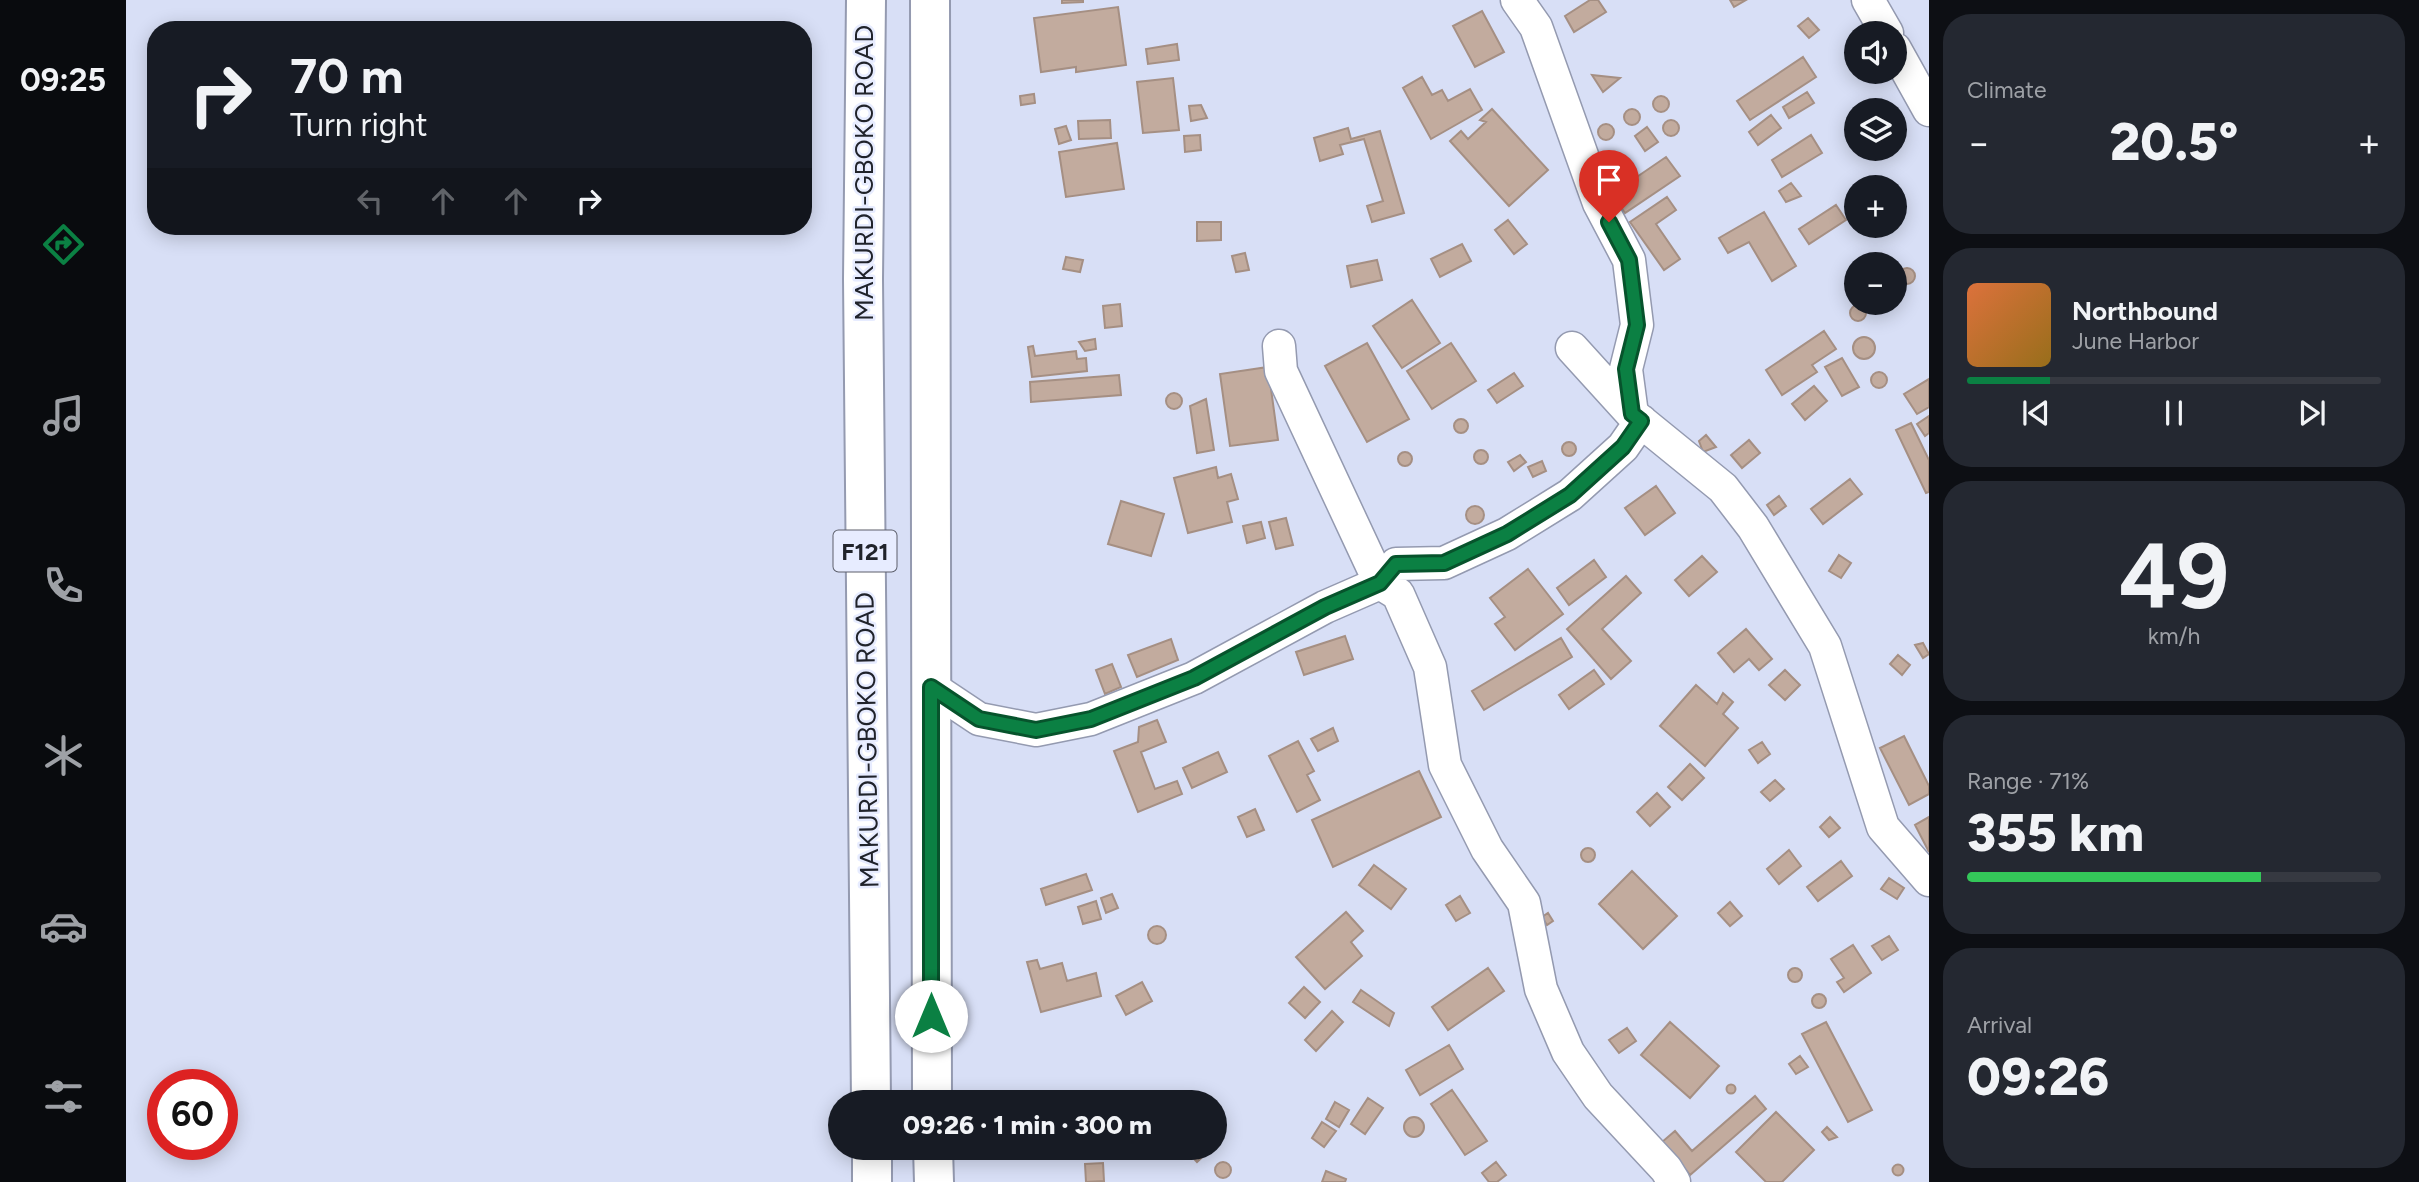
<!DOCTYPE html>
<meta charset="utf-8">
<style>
:root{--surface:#171b24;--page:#242831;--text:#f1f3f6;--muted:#9ea1a6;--line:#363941;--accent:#0b8043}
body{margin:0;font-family:Figtree,sans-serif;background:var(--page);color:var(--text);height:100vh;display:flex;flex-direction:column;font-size:26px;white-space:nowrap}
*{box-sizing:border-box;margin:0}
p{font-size:23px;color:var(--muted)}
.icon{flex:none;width:38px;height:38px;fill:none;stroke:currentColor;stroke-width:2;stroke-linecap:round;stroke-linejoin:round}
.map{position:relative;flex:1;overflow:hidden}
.details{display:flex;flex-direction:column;gap:14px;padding:14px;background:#0d0f14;width:490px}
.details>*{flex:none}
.banner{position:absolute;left:21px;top:21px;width:665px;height:214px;border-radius:28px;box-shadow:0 4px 18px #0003;background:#171b24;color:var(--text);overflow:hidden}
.buttons{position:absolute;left:1718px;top:21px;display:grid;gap:14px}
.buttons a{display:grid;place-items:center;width:63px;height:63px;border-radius:50%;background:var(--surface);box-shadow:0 4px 18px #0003;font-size:35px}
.speed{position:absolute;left:21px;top:1069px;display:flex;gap:14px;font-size:35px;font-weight:700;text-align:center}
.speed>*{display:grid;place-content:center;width:91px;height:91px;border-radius:50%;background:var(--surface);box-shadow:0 4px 18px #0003;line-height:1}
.speed .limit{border:10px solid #d22;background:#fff;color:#111}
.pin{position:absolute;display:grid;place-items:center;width:60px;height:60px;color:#fff;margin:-72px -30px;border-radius:50% 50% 50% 0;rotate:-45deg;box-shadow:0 0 7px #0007}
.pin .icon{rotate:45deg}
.me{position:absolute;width:77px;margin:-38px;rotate:0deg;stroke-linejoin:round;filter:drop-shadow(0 0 5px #0008)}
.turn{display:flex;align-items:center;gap:24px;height:147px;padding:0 28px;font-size:32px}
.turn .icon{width:91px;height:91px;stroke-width:2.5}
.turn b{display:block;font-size:49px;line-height:60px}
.lanes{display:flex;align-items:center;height:66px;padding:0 28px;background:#0003;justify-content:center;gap:35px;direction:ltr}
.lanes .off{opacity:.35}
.big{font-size:52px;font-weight:800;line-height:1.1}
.details .card{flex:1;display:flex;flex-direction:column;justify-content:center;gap:10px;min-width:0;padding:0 24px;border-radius:28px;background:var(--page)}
.details .dial{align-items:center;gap:0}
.dial b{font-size:91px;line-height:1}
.song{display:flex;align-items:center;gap:21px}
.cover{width:84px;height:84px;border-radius:10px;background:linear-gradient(135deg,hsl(20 70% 55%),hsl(40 70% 35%))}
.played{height:7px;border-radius:4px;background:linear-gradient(90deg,var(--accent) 20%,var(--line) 20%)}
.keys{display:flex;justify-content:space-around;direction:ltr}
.heat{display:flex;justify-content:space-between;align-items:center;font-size:38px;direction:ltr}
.charge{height:10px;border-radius:5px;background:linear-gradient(90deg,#34c759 71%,var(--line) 0)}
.trip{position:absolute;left:702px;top:1090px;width:399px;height:70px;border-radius:35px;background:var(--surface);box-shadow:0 4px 18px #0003;font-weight:800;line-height:70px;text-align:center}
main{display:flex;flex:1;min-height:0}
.dock{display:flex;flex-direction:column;width:126px;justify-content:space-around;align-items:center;background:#090b0e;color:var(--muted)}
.dock .icon{width:49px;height:49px}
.dock .selected{color:var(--accent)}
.dock b{font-size:32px;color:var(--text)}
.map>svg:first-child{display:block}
</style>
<main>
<nav class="dock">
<b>09:25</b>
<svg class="icon selected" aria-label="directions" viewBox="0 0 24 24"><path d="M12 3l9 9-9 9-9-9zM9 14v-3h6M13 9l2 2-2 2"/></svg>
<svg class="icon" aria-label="music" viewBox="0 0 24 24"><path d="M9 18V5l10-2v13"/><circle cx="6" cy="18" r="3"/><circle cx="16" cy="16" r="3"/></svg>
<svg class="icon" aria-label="phone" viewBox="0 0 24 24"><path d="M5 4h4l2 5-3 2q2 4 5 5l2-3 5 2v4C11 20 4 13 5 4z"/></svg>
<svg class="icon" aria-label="climate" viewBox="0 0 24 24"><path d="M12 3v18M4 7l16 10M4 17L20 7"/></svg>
<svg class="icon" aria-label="car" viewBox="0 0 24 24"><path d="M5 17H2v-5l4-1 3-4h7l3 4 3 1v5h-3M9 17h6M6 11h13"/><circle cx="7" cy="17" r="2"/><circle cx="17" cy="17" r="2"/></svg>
<svg class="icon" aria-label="filters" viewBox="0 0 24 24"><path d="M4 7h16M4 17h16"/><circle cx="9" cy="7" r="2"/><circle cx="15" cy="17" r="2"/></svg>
</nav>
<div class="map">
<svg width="1803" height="1182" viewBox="0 0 1803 1182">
<rect width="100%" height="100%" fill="#d8dff6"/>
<path fill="#c2ab9e" stroke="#a58f83" stroke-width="2" d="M936,0H957V2L936,3Z
M1464,0H1472L1480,12L1448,32L1439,16Z
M1604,0H1620L1608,7Z
M992,7L1000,65L950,72V67L915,72L908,18Z
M1356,11L1378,52L1349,67L1327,26Z
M1682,18L1693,30L1683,38L1672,26Z
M1051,44L1053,60L1022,64L1020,49Z
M1677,57L1690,77L1624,120L1611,101Z
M1466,75L1494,78L1477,92Z
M1296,77L1306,95L1316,90L1322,101L1344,89L1356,110L1305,139L1277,88Z
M1047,78L1053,130L1017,133L1011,82Z
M1681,92L1688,103L1663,118L1657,107Z
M908,94L909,103L895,105L894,96Z
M1527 104a8 8 0 1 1 16 0a8 8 0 1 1-16 0Z
M1075,105L1081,118L1065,121L1063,106Z
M1498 117a8 8 0 1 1 16 0a8 8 0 1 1-16 0Z
M1366,109L1422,170L1383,206L1324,141L1335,131L1342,139L1360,122L1354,120Z
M1645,115L1655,128L1632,145L1623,132Z
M1537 128a8 8 0 1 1 16 0a8 8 0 1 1-16 0Z
M984,120L985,138L953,139L952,121Z
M1472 132a8 8 0 1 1 16 0a8 8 0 1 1-16 0Z
M940,126L945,140L933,144L929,129Z
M1521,127L1532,142L1519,151L1509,136Z
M1222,128L1225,139L1254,131L1278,213L1246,222L1241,206L1257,201L1238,139L1214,145L1217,154L1194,161L1188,138Z
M1074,135L1075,150L1059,152L1058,136Z
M1685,135L1696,153L1656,177L1646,160Z
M991,143L998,189L940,197L933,152Z
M1540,157L1554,176L1499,213L1486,194Z
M1665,183L1675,196L1660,202L1653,191Z
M1541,197L1550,210L1530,224L1554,259L1538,270L1504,222Z
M1710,205L1720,220L1683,244L1673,229Z
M1638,212L1670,266L1646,281L1623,242L1602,253L1593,238Z
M1382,220L1401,244L1388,254L1369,230Z
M1071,222H1095V240L1071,241Z
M1336,244L1345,261L1314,277L1305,259Z
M1119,253L1123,270L1110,272L1106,256Z
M940,257L957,260L954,272L937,269Z
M1251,260L1256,280L1225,287L1221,266Z
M1773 276a8 8 0 1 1 16 0a8 8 0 1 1-16 0Z
M1286,300L1314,343L1276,368L1247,326Z
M994,304L996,326L979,328L977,306Z
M1724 313a8 8 0 1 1 16 0a8 8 0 1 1-16 0Z
M1698,331L1710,349L1686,365L1691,372L1656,395L1640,370Z
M1727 348a11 11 0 1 1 22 0a11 11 0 1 1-22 0Z
M969,339L970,349L959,351L953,342Z
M1241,343L1283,419L1241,442L1199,366Z
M1325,343L1350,381L1306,409L1281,371Z
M907,346L909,356L950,351L951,359L960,358L961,371L906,377L902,347Z
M1716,358L1733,387L1716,396L1699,367Z
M1142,367L1152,440L1104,446L1094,374Z
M1745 380a8 8 0 1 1 16 0a8 8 0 1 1-16 0Z
M1388,373L1397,386L1371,403L1362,390Z
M993,375L995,395L905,402L904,382Z
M1803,379V407L1791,414L1778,394Z
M1688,386L1701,401L1679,420L1666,404Z
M1040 401a8 8 0 1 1 16 0a8 8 0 1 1-16 0Z
M1080,399L1088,450L1071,453L1064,406Z
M1803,416V433L1799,436L1791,424Z
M1328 426a7 7 0 1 1 14 0a7 7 0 1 1-14 0Z
M1785,423L1803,460V492L1800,493L1770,430Z
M1580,435L1590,447L1577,452L1573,441Z
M1623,440L1634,453L1616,468L1605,455Z
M1436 449a7 7 0 1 1 14 0a7 7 0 1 1-14 0Z
M1348 457a7 7 0 1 1 14 0a7 7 0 1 1-14 0Z
M1272 459a7 7 0 1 1 14 0a7 7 0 1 1-14 0Z
M1394,455L1400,462L1388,471L1382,462Z
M1416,461L1420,471L1407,477L1402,467Z
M1090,467L1092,478L1105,474L1112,499L1101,502L1106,522L1062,533L1048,478Z
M1724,479L1736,494L1697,524L1685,509Z
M1530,486L1549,513L1519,535L1499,508Z
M1653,496L1660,506L1648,515L1641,505Z
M995,501L1038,514L1025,556L982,544Z
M1340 515a9 9 0 1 1 18 0a9 9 0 1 1-18 0Z
M1160,518L1167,545L1150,549L1143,522Z
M1135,522L1139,538L1121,543L1117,526Z
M1713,555L1725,563L1715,578L1703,571Z
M1576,556L1591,572L1563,596L1549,580Z
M1468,560L1480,577L1443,605L1431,588Z
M1402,569L1437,614L1389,650L1369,624L1379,617L1364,598Z
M1500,576L1515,593L1476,629L1505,661L1485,679L1441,629Z
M1620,629L1646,659L1633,670L1623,659L1608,672L1592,653Z
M1219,636L1227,659L1178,675L1170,652Z
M1435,638L1446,657L1358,710L1346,691Z
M1045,639L1052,660L1011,677L1002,655Z
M1797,643L1803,654L1797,658L1789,645Z
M1772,655L1784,665L1776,675L1764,664Z
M986,664L995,687L979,694L970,670Z
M1468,670L1478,684L1443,709L1433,695Z
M1659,670L1674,685L1659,700L1643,685Z
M1570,685L1591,704L1597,693L1607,702L1597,714L1612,728L1579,766L1534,726Z
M1031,720L1040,742L1015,752L1029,789L1051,781L1056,794L1012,812L988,751L1012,742L1013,727Z
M1207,728L1212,741L1192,751L1185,739Z
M1778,736L1803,786V794L1783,805L1754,748Z
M1172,741L1188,771L1181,775L1194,800L1171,812L1143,756Z
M1636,742L1644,754L1632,763L1623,750Z
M1092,752L1101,772L1066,788L1057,768Z
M1564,764L1578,778L1556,800L1542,787Z
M1293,771L1315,817L1207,867L1186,820Z
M1649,780L1658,789L1644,801L1635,792Z
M1531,793L1544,807L1524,826L1511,812Z
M1129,809L1138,830L1121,837L1112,817Z
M1704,817L1714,828L1703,837L1694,827Z
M1803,817V852L1789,825Z
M1455 855a7 7 0 1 1 14 0a7 7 0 1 1-14 0Z
M1663,850L1675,866L1653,884L1641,869Z
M1715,861L1726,876L1692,901L1681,887Z
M1248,865L1280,889L1265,909L1233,885Z
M1506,871L1551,916L1517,949L1473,904Z
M960,874L966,890L920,905L915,889Z
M1763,878L1778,888L1771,899L1755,889Z
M986,894L992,908L980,913L975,898Z
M1334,896L1344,913L1330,921L1320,905Z
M970,901L975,919L957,924L952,907Z
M1604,902L1616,916L1604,926L1592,913Z
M1220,912L1237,931L1225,942L1236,956L1199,989L1170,957Z
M1422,913L1427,921L1421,925L1416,917Z
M1022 935a9 9 0 1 1 18 0a9 9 0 1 1-18 0Z
M1763,936L1772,950L1756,960L1746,946Z
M1727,945L1745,973L1718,992L1711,982L1718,978L1705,959Z
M911,960L914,969L936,963L941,981L970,973L975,996L915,1012L901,962Z
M1662 975a7 7 0 1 1 14 0a7 7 0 1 1-14 0Z
M1362,968L1378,991L1322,1030L1306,1007Z
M1016,982L1026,1001L1000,1015L990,996Z
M1178,987L1194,1002L1179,1018L1163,1003Z
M1235,990L1268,1013L1263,1026L1227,1002Z
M1686 1001a7 7 0 1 1 14 0a7 7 0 1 1-14 0Z
M1206,1011L1217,1022L1190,1051L1179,1040Z
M1544,1022L1593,1066L1564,1098L1515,1055Z
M1700,1022L1746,1110L1722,1122L1676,1034Z
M1501,1028L1510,1041L1493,1053L1483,1040Z
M1323,1045L1337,1069L1294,1095L1280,1070Z
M1674,1056L1682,1067L1670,1074L1663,1064Z
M1600.5 1089a4.5 4.5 0 1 1 9 0a4.5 4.5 0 1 1-9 0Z
M1326,1090L1361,1141L1339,1155L1305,1104Z
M1629,1096L1640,1109L1564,1175L1536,1142L1549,1131L1566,1151Z
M1242,1098L1257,1108L1239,1134L1225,1124Z
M1209,1102L1223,1110L1213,1127L1200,1119Z
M1650,1112L1688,1150L1656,1182H1640L1610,1152Z
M1278 1127a10 10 0 1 1 20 0a10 10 0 1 1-20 0Z
M1196,1122L1210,1131L1198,1147L1186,1138Z
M1701,1127L1711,1137L1703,1140L1696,1132Z
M1058,1148H1086L1071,1162Z
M1089 1170a8 8 0 1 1 16 0a8 8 0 1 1-16 0Z
M1370,1162L1380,1175L1371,1182H1363L1356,1173Z
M977,1163L978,1181L960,1182L959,1164Z
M1766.5 1170a5.5 5.5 0 1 1 11 0a5.5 5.5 0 1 1-11 0Z
M1200,1171L1220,1179L1219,1182H1196Z"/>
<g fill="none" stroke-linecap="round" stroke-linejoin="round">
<defs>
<path id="minor" d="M1391,0L1410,27L1473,203L1503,260L1511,325L1500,369L1506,414
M1742,0L1761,33
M1769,49L1803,110
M1153,346L1155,371L1254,583L1270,564L1318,563L1381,534L1444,495L1497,447L1515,421
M1446,348L1506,414L1597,488L1627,527L1699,646L1757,827L1803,880
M805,687L853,719L910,730L965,719L1068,678L1199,607L1254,583L1272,594L1304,667L1319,765L1361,849L1398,903L1415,989L1442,1052L1472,1096L1540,1169L1548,1182"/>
<path id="major" d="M740,0L737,279L745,1102
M804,0L806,1102
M746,1148V1182
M807,1148L808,1182"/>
</defs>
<use href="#minor" stroke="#949ab0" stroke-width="35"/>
<use href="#major" stroke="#949ab0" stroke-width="42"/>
<use href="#minor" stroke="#fff" stroke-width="32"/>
<use href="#major" stroke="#fff" stroke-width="38"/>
</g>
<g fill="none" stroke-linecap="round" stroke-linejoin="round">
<defs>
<path id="route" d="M805,1016V687L853,719L910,730L965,719L1068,678L1199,607L1254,583L1270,564L1318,563L1381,534L1444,495L1497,447L1515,421L1506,414L1500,369L1511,325L1503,260L1483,222"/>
</defs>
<use href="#route" stroke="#07532c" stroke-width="18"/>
<use href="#route" stroke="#0b8043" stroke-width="12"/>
</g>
<g text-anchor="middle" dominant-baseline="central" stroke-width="5" stroke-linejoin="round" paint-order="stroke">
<rect fill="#e7ecff" stroke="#5c5f6b" stroke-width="2" x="707.5" y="530.5" width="63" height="41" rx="5"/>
<g font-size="24" font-weight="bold" fill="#20232b">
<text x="739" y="551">F121</text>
</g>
<g font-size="26" fill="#20232b" stroke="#e7ecff">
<text transform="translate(738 173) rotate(-90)">MAKURDI-GBOKO ROAD</text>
<text transform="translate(741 740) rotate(-91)">MAKURDI-GBOKO ROAD</text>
</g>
</g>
</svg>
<div class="buttons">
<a><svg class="icon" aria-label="sound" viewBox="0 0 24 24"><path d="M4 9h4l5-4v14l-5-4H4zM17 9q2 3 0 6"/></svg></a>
<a><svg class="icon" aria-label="layers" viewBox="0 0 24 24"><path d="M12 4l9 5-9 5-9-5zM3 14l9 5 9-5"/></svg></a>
<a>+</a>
<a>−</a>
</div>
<div class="speed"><div class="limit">60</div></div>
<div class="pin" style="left:1483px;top:222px;background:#d93025"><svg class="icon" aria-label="arrive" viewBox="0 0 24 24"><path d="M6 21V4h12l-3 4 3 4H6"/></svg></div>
<svg class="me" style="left:805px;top:1016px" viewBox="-20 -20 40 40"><circle r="19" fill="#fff"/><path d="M0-13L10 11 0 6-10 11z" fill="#0b8043"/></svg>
<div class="trip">09:26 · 1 min · 300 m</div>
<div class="banner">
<div class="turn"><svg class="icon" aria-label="right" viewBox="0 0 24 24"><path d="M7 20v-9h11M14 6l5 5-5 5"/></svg><div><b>70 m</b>Turn right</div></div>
<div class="lanes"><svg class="icon off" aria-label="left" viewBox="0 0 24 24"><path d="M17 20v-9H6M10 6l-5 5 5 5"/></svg><svg class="icon off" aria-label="ahead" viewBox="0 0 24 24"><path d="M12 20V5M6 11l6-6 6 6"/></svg><svg class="icon off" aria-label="ahead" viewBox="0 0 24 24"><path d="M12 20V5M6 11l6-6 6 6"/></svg><svg class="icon" aria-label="right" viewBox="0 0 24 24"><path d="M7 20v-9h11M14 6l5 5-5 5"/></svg></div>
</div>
</div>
<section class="details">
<div class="card"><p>Climate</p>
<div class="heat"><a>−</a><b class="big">20.5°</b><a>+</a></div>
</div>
<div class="card">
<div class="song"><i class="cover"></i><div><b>Northbound</b><p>June Harbor</p></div></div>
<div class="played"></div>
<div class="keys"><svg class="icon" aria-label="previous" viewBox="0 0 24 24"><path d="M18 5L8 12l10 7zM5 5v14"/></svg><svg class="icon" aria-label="pause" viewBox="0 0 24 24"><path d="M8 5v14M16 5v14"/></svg><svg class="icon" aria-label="next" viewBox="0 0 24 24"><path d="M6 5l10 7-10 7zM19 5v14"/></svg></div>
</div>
<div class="card dial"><b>49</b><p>km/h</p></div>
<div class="card"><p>Range · 71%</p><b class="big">355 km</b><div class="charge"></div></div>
<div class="card"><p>Arrival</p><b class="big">09:26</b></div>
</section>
</main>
